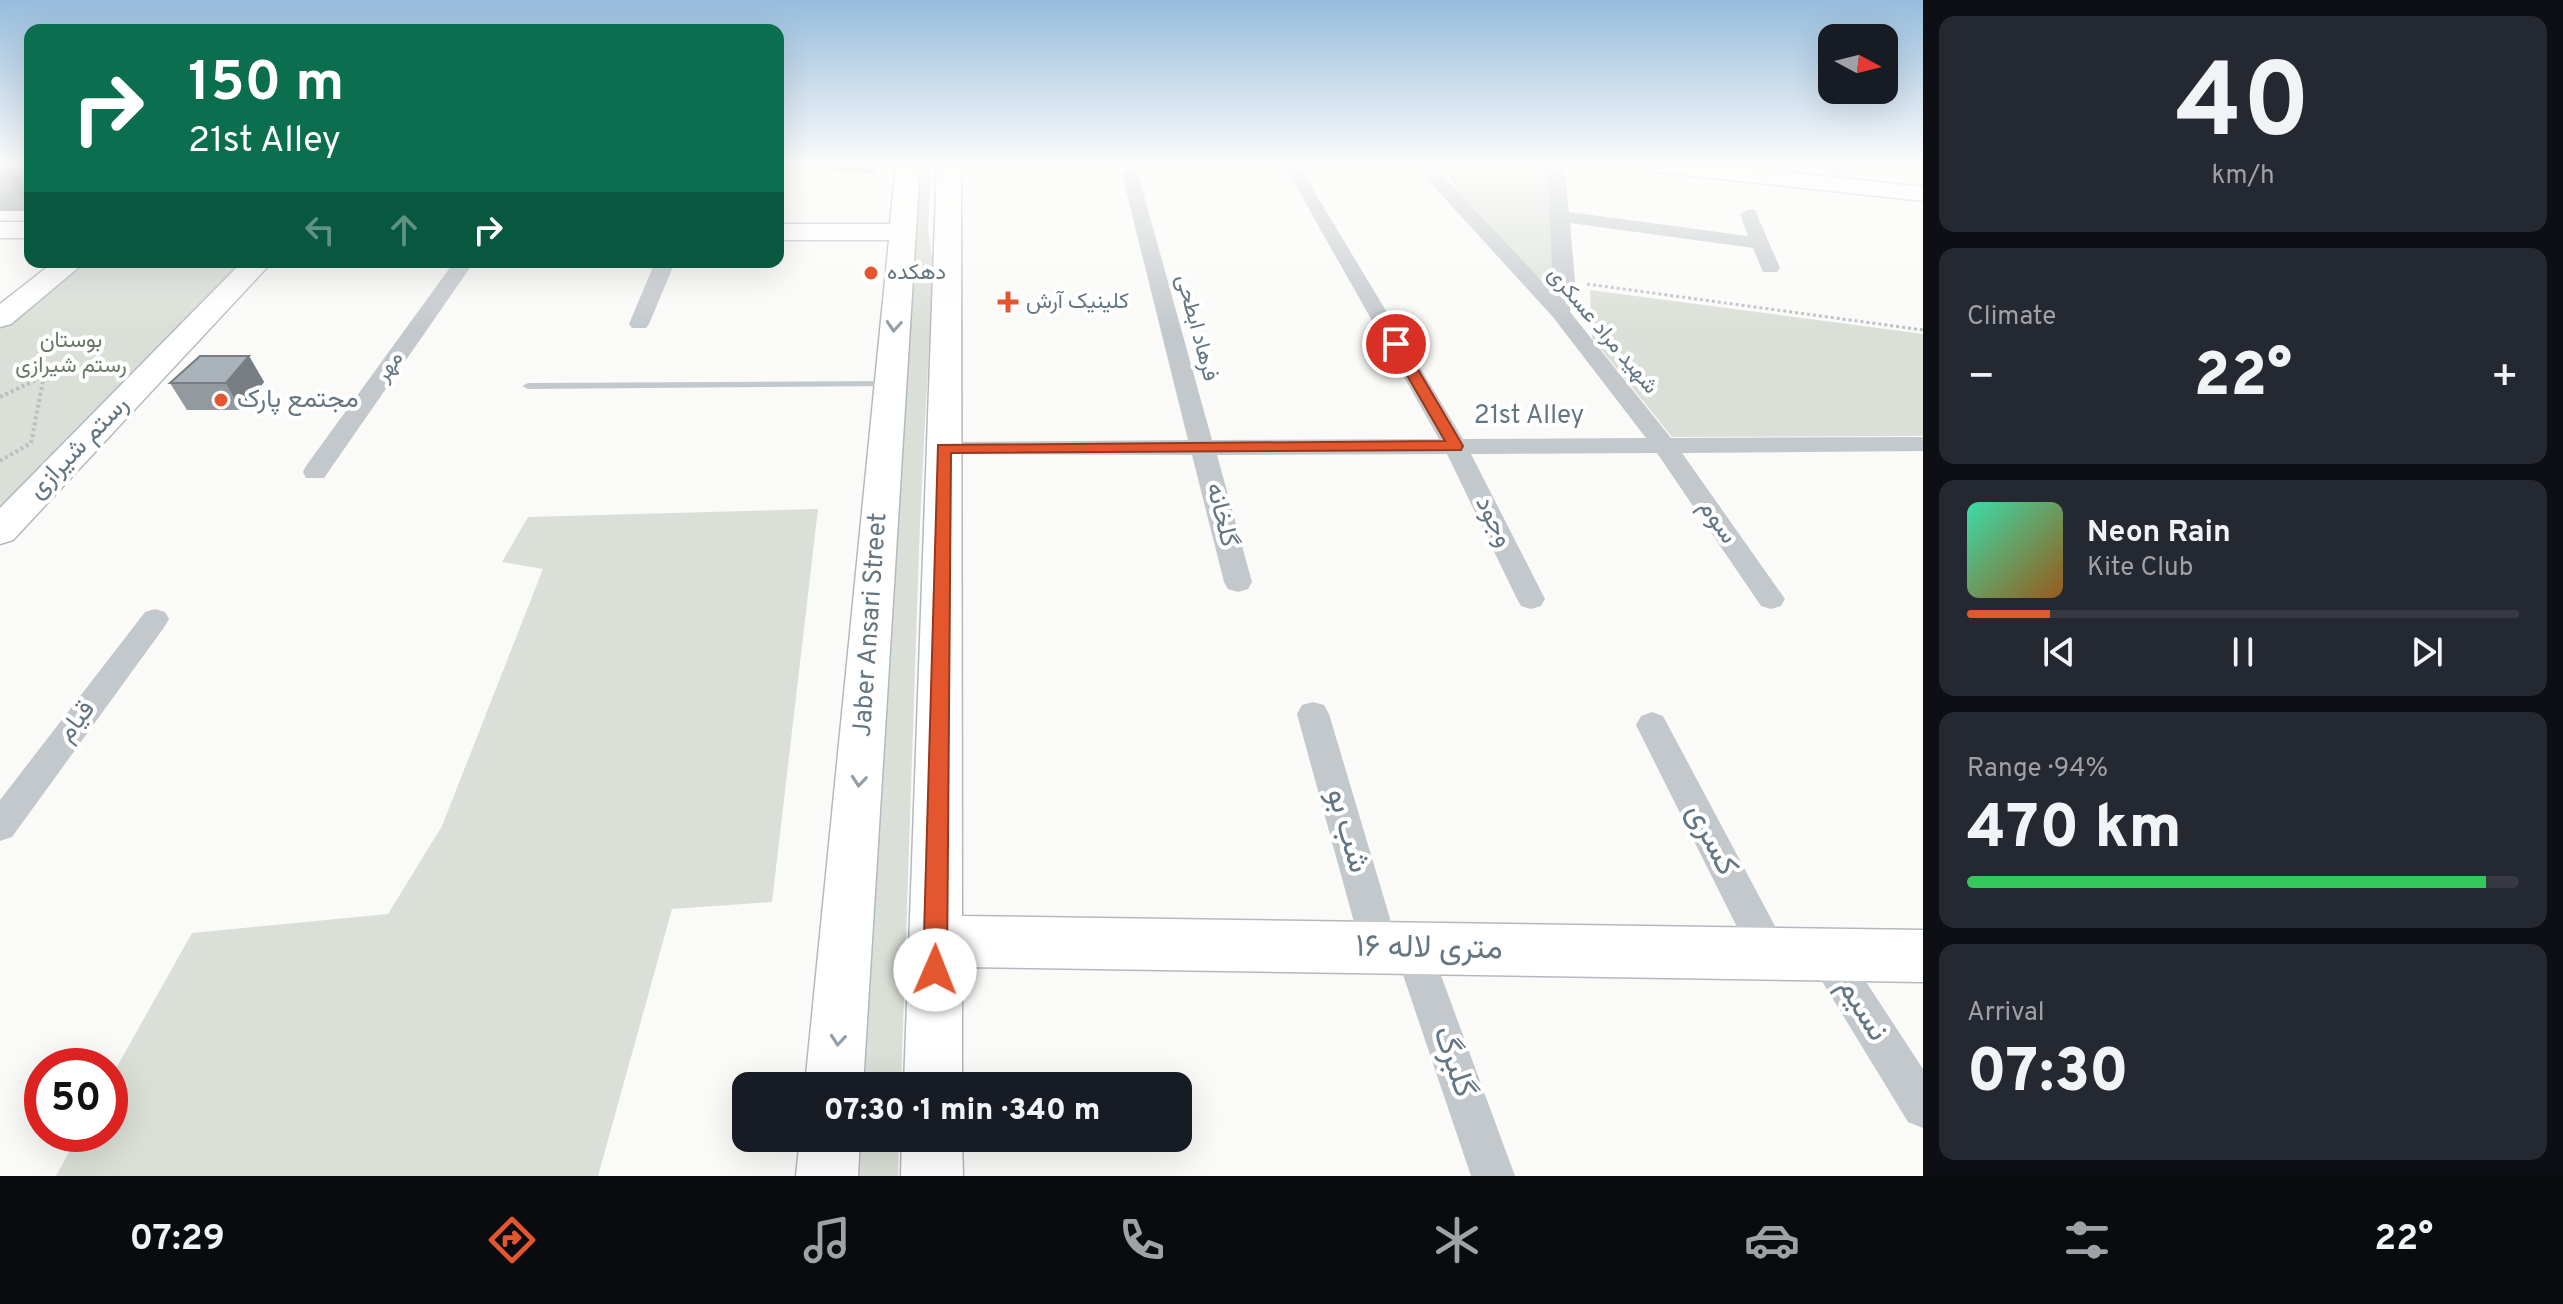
<!DOCTYPE html>
<meta charset="utf-8">
<style>
:root{--surface:#171b24;--page:#242831;--text:#f1f3f6;--muted:#9ea1a6;--line:#363941;--accent:#e4572e}
body{margin:0;font-family:Overpass,Vazirmatn,sans-serif;background:var(--page);color:var(--text);height:100vh;display:flex;flex-direction:column;font-size:30px;white-space:nowrap}
*{box-sizing:border-box;margin:0}
p{font-size:26px;color:var(--muted)}
.icon{flex:none;width:44px;height:44px;fill:none;stroke:currentColor;stroke-width:2;stroke-linecap:round;stroke-linejoin:round}
.map{position:relative;flex:1;overflow:hidden}
.drawer{display:flex;flex-direction:column;gap:16px;padding:16px;background:#0d0f14;width:640px}
.drawer>*{flex:none}
.hud{position:absolute;left:24px;top:24px;width:760px;height:244px;border-radius:16px;box-shadow:0 8px 32px #0002;background:#0b6e4f;color:#fff;overflow:hidden}
.needle{width:52px;rotate:97deg}
.fabs{position:absolute;left:1818px;top:24px;display:grid;gap:16px}
.fabs a{display:grid;place-items:center;width:80px;height:80px;border-radius:16px;background:var(--surface);box-shadow:0 8px 32px #0002;font-size:40px}
.speed{position:absolute;left:24px;top:1048px;display:flex;gap:16px;font-size:40px;font-weight:700;text-align:center}
.speed>*{display:grid;place-content:center;width:104px;height:104px;border-radius:50%;background:var(--surface);box-shadow:0 8px 32px #0002;line-height:1}
.speed .limit{border:12px solid #d22;background:#fff;color:#111}
.pin{position:absolute;display:grid;place-items:center;width:68px;height:68px;color:#fff;margin:-34px;border:4px solid #fff;border-radius:50%;box-shadow:0 2px 8px #0007}
.me{position:absolute;width:88px;margin:-44px;rotate:1deg;stroke-linejoin:round;filter:drop-shadow(0 0 6px #0008)}
.turn{display:flex;align-items:center;gap:28px;height:168px;padding:0 32px;font-size:36px}
.turn .icon{width:104px;height:104px;stroke-width:2.5}
.turn b{display:block;font-size:56px;line-height:68px}
.lanes{display:flex;align-items:center;height:76px;padding:0 32px;background:#0003;justify-content:center;gap:40px;direction:ltr}
.lanes .off{opacity:.35}
.big{font-size:60px;font-weight:800;line-height:1.1}
.drawer .tile{flex:1;display:flex;flex-direction:column;justify-content:center;gap:12px;min-width:0;padding:0 28px;border-radius:16px;background:var(--page)}
.drawer .dial{align-items:center;gap:0}
.dial b{font-size:104px;line-height:1}
.song{display:flex;align-items:center;gap:24px}
.cover{width:96px;height:96px;border-radius:12px;background:linear-gradient(135deg,hsl(160 70% 55%),hsl(30 70% 35%))}
.played{height:8px;border-radius:4px;background:linear-gradient(90deg,var(--accent) 15%,var(--line) 15%)}
.keys{display:flex;justify-content:space-around;direction:ltr}
.heat{display:flex;justify-content:space-between;align-items:center;font-size:44px;direction:ltr}
.charge{height:12px;border-radius:6px;background:linear-gradient(90deg,#34c759 94%,var(--line) 0)}
.trip{position:absolute;left:732px;top:1072px;width:460px;height:80px;border-radius:16px;background:var(--surface);box-shadow:0 8px 32px #0002;font-weight:800;line-height:80px;text-align:center}
.tabs{display:flex;height:128px;justify-content:space-around;align-items:center;background:#090b0e;color:var(--muted)}
.tabs .icon{width:56px;height:56px}
.tabs .current{color:var(--accent)}
.tabs b{font-size:36px;color:var(--text)}
main{display:flex;flex:1;min-height:0}
.map>svg:first-child{display:block}
</style>
<main>
<div class="map">
<svg width="1923" height="1176" viewBox="0 0 1923 1176">
<rect width="100%" height="100%" fill="#fafaf8"/>
<path fill="#dadfd7" d="M1445,165H1547L1558,284L1540,279L1487,228L1457,190Z
M922,166L931,170L928,229L933,266L920,522L901,1086H852L918,169Z
M71,262H258L0,531V318Z
M1590,290L1923,334V436L1672,437L1592,338Z
M818,509L772,902L672,909L598,1176H56L79,1134H110V1079L192,933L388,914L442,826L543,569L502,562L528,517Z
M849,1138H899L898,1176H846Z"/>
<g fill="none" stroke-linecap="round" stroke-linejoin="round">
<defs>
<path id="secondary" d="M896,165H920L863,1086H805L889,240H778V224H890Z
M937,165H961L962,916L1923,930V982L962,967V1086H904Z
M1644,165H1719L1923,187V201L1656,172Z
M0,222H30V238H0Z
M54,262H85L11,324L0,327V304Z
M242,262H272L13,540L0,544V508Z
M800,1138H860L858,1176H796Z
M902,1138H962L963,1176H901Z"/>
</defs>
<use href="#secondary" stroke="#b3babf" stroke-width="3"/>
<path stroke="#bbbfc2" stroke-width="3" stroke-dasharray="3 3" stroke-linecap="butt" d="M1587,284L1923,330"/>
<path stroke="#bbbfc2" stroke-width="4" stroke-dasharray="3 3" stroke-linecap="butt" d="M0,397L44,376L31,443L0,461"/>
<path fill="#c3c8cc" fill-rule="evenodd" d="M1823,165H1832L1845,175L1838,177Z
M889,381L893,382V386L528,389L522,386L528,383Z"/>
<path fill="#c3c8cc" fill-rule="evenodd" d="M1284,165L1299,166L1463,439L1646,438L1553,317L1427,179L1430,175H1442L1553,293L1548,165H1564L1569,212L1748,236L1740,214L1749,209L1755,210L1780,268L1777,272H1763L1753,248L1570,223L1575,281L1570,312L1671,438L1923,437V451L1682,453L1785,599L1781,606L1771,609L1761,606L1657,453L1471,454L1545,599L1541,606L1531,609L1521,606L1517,599L1447,454L1217,455L1252,582L1248,589L1238,592L1228,589L1224,582L1192,455L935,454L932,449L935,444L944,442L1188,440L1122,174L1130,169L1138,174L1212,440L1439,439Z
M454,262H474L324,478H306L303,472L306,466Z
M655,262H675L649,324L646,328H632L629,324Z
M155,609L165,612L169,619L165,626L12,837L0,841V800L145,612Z
M1313,702L1324,705L1329,714L1397,942L1400,935L1413,930L1426,935L1515,1176H1471L1396,954L1393,961L1380,966L1367,961L1361,948L1297,714L1302,705Z
M1652,712L1663,716L1783,941L1789,954L1783,967L1770,972L1757,967L1636,725L1641,716Z
M1827,937L1840,942L1923,1069V1128L1908,1122L1814,968L1808,955L1814,942Z"/>
<use href="#secondary" fill="#fff" fill-rule="evenodd"/>
</g>
<path fill="#929a9f" d="M0,165H30V211H0Z
M832,165H877L876,173L832,172Z
M249,356L264,382L241,410H187L170,383Z"/>
<path fill="#777d82" d="M7,165H30V210L3,168Z
M249,356L264,382L241,410L226,383Z"/>
<path fill="#aab3b9" stroke="#777d82" stroke-width="2" d="M200,356H249L226,383H170Z"/>
<defs><path id="oneway-chevron" d="M-2-3.5L2.5 0L-2 3.5" fill="none" stroke-width="1.6" stroke-linecap="round" stroke-linejoin="round" transform="scale(2)"/></defs>
<g stroke="#939fa8">
<use href="#oneway-chevron" transform="translate(894 326) rotate(94)"/>
<use href="#oneway-chevron" transform="translate(859 781) rotate(95)"/>
<use href="#oneway-chevron" transform="translate(838 1040) rotate(95)"/>
</g>
<linearGradient id="sky" x2="0" y2="1"><stop stop-color="#96bcdc"/><stop offset="0.5" stop-color="#fdfdfc"/><stop offset="1" stop-color="#fdfdfc" stop-opacity="0"/></linearGradient>
<rect width="1923" height="329" fill="url(#sky)"/>
<path fill="#e4572e" stroke="#94391e" stroke-width="2" d="M1396,340L1403,344L1463,446L1461,450L951,453L947,970L944,978L935,982L926,978L923,970L938,445L1445,441L1389,344Z"/>
<g fill="#e4572e" stroke="#fff" stroke-width="3">
<circle cx="871" cy="273" r="8"/>
<path d="M1004 290h8v8h8v8h-8v8h-8v-8h-8v-8h8z"/>
<circle cx="221" cy="400" r="8"/>
</g>
<g text-anchor="middle" dominant-baseline="central" stroke-width="8" stroke-linejoin="round" paint-order="stroke">
<g font-size="22" fill="#657683" stroke="#fff" text-anchor="start">
<text x="887" y="273">دهکده</text>
<text x="1026" y="302">کلینیک آرش</text>
</g>
<g font-size="22" fill="#657683" stroke="#fff">
<text transform="translate(1196 328) rotate(75)">فرهاد ابطحی</text>
<text transform="translate(1602 331) rotate(50)">شهید مراد عسکری</text>
<text transform="translate(390 367) rotate(-55)">مهر</text>
</g>
<g font-size="22" fill="#687a64" stroke="#fff">
<text x="71" y="341">بوستان<tspan x="71" dy="25">رستم شیرازی</tspan></text>
</g>
<g font-size="26" fill="#657683" stroke="#fff" text-anchor="start">
<text x="237" y="400">مجتمع پارک</text>
</g>
<g font-size="26" fill="#657683" stroke="#fff">
<text x="1529" y="416">21st Alley</text>
<text transform="translate(79 448) rotate(-46)">رستم شیرازی</text>
<text transform="translate(1221 515) rotate(76)">گلخانه</text>
<text transform="translate(1493 522) rotate(64)">وجود</text>
<text transform="translate(1717 522) rotate(55)">سوم</text>
<text transform="translate(871 625) rotate(-86)">Jaber Ansari Street</text>
<text transform="translate(77 722) rotate(-53)">قیام</text>
</g>
<g font-size="32" fill="#657683" stroke="#fff">
<text transform="translate(1347 831) rotate(74)">شب بو</text>
<text transform="translate(1711 840) rotate(63)">کسری</text>
<text transform="translate(1429 949) rotate(1)">۱۶ متری لاله</text>
<text transform="translate(1862 1010) rotate(58)">نسیم</text>
<text transform="translate(1453 1062) rotate(71)">گلبرگ</text>
</g>
</g>
</svg>
<div class="fabs">
<a><svg class="needle" viewBox="-14 -14 28 28"><path d="M0-13l5 13h-10z" fill="#e53935"/><path d="M0 13l5-13h-10z" fill="#9ea1a6"/></svg></a>
</div>
<div class="speed"><div class="limit">50</div></div>
<div class="pin" style="left:1396px;top:344px;background:#d93025"><svg class="icon" aria-label="arrive" viewBox="0 0 24 24"><path d="M6 21V4h12l-3 4 3 4H6"/></svg></div>
<svg class="me" style="left:935px;top:970px" viewBox="-20 -20 40 40"><circle r="19" fill="#fff"/><path d="M0-13L10 11 0 6-10 11z" fill="#e4572e"/></svg>
<div class="trip">07:30 · 1 min · 340 m</div>
<div class="hud">
<div class="turn"><svg class="icon" aria-label="right" viewBox="0 0 24 24"><path d="M7 20v-9h11M14 6l5 5-5 5"/></svg><div><b>150 m</b>21st Alley</div></div>
<div class="lanes"><svg class="icon off" aria-label="left" viewBox="0 0 24 24"><path d="M17 20v-9H6M10 6l-5 5 5 5"/></svg><svg class="icon off" aria-label="ahead" viewBox="0 0 24 24"><path d="M12 20V5M6 11l6-6 6 6"/></svg><svg class="icon" aria-label="right" viewBox="0 0 24 24"><path d="M7 20v-9h11M14 6l5 5-5 5"/></svg></div>
</div>
</div>
<section class="drawer">
<div class="tile dial"><b>40</b><p>km/h</p></div>
<div class="tile"><p>Climate</p>
<div class="heat"><a>−</a><b class="big">22°</b><a>+</a></div>
</div>
<div class="tile">
<div class="song"><i class="cover"></i><div><b>Neon Rain</b><p>Kite Club</p></div></div>
<div class="played"></div>
<div class="keys"><svg class="icon" aria-label="previous" viewBox="0 0 24 24"><path d="M18 5L8 12l10 7zM5 5v14"/></svg><svg class="icon" aria-label="pause" viewBox="0 0 24 24"><path d="M8 5v14M16 5v14"/></svg><svg class="icon" aria-label="next" viewBox="0 0 24 24"><path d="M6 5l10 7-10 7zM19 5v14"/></svg></div>
</div>
<div class="tile"><p>Range · 94%</p><b class="big">470 km</b><div class="charge"></div></div>
<div class="tile"><p>Arrival</p><b class="big">07:30</b></div>
</section>
</main>
<nav class="tabs">
<b>07:29</b>
<svg class="icon current" aria-label="directions" viewBox="0 0 24 24"><path d="M12 3l9 9-9 9-9-9zM9 14v-3h6M13 9l2 2-2 2"/></svg>
<svg class="icon" aria-label="music" viewBox="0 0 24 24"><path d="M9 18V5l10-2v13"/><circle cx="6" cy="18" r="3"/><circle cx="16" cy="16" r="3"/></svg>
<svg class="icon" aria-label="phone" viewBox="0 0 24 24"><path d="M5 4h4l2 5-3 2q2 4 5 5l2-3 5 2v4C11 20 4 13 5 4z"/></svg>
<svg class="icon" aria-label="climate" viewBox="0 0 24 24"><path d="M12 3v18M4 7l16 10M4 17L20 7"/></svg>
<svg class="icon" aria-label="car" viewBox="0 0 24 24"><path d="M5 17H2v-5l4-1 3-4h7l3 4 3 1v5h-3M9 17h6M6 11h13"/><circle cx="7" cy="17" r="2"/><circle cx="17" cy="17" r="2"/></svg>
<svg class="icon" aria-label="filters" viewBox="0 0 24 24"><path d="M4 7h16M4 17h16"/><circle cx="9" cy="7" r="2"/><circle cx="15" cy="17" r="2"/></svg>
<b>22°</b>
</nav>
